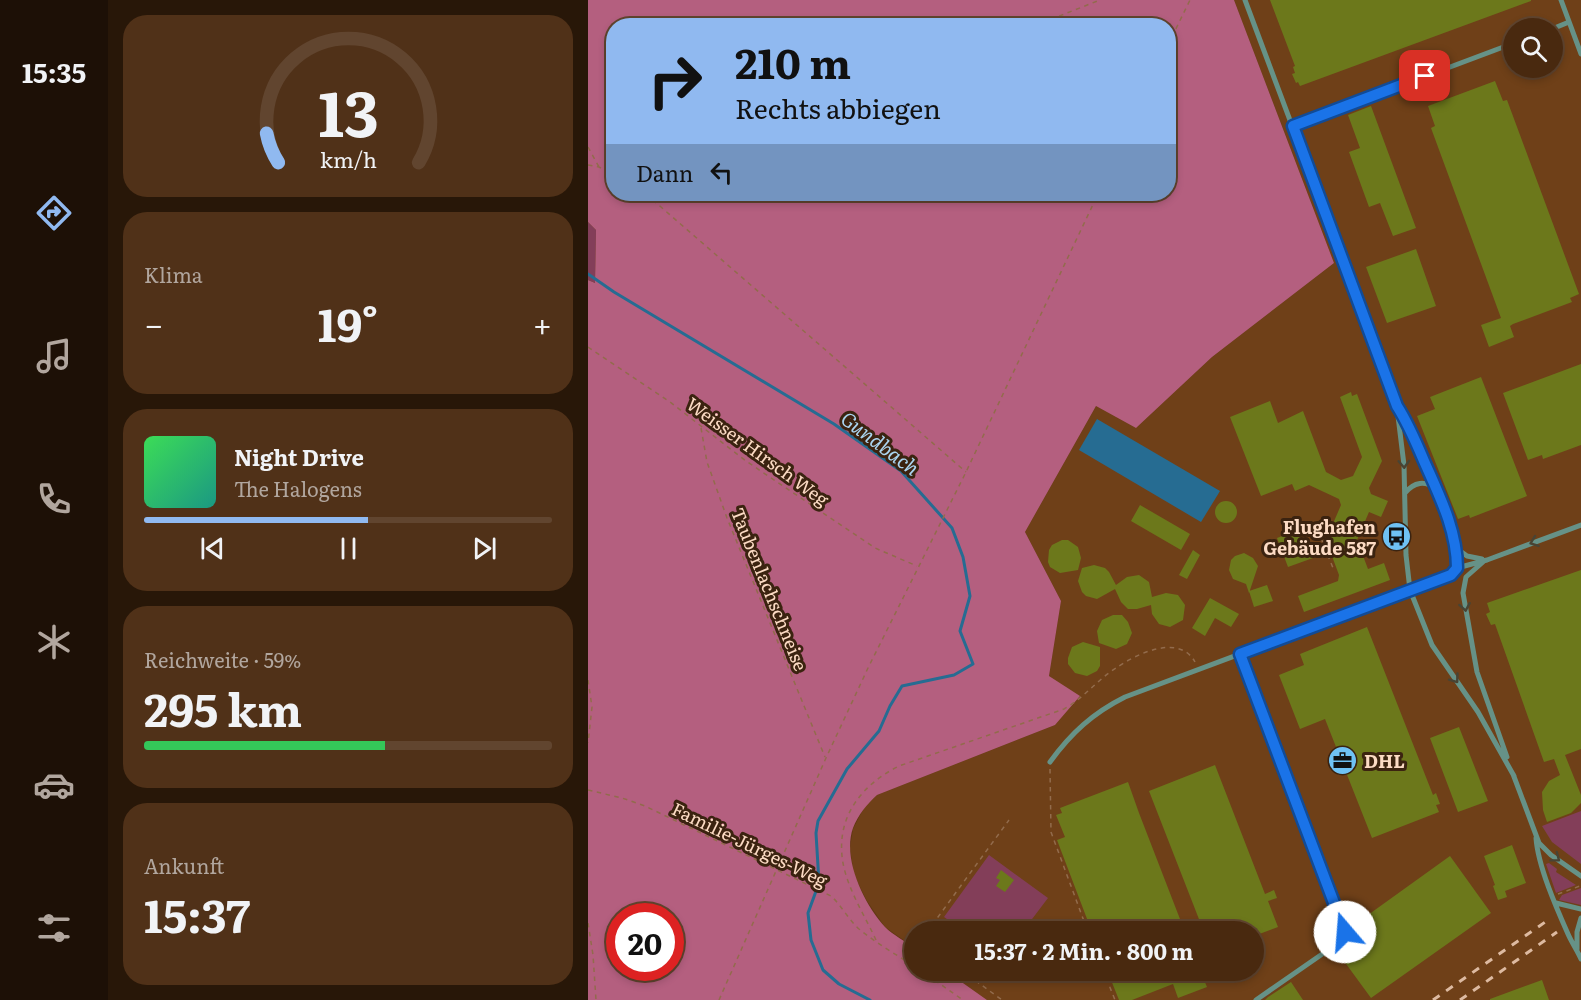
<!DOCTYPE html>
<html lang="de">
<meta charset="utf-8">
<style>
:root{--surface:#49290f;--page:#503118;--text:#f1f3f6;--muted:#b1a69e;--line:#61452f;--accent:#90b9f0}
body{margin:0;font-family:Literata,serif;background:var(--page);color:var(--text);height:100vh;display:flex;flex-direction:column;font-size:22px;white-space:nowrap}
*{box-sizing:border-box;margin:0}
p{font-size:20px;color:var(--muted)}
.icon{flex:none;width:33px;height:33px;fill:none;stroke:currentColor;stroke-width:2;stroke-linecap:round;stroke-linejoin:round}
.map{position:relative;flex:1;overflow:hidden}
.details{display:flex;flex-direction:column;gap:15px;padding:15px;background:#281708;width:480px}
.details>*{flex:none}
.guide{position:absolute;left:18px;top:18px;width:570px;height:183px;border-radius:24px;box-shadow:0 3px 9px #0003,0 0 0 2px var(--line);background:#90b9f0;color:#111;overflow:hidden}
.buttons{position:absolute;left:915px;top:18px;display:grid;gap:12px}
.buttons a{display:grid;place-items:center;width:60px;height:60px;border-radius:50%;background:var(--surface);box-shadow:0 3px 9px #0003,0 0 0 2px var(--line);font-size:30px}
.speed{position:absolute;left:18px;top:903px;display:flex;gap:12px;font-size:30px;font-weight:700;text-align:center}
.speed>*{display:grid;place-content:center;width:78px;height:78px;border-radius:50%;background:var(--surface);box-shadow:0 3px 9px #0003,0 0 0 2px var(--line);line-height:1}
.speed .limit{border:9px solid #d22;background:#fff;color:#111}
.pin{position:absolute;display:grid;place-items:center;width:51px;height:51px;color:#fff;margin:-26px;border-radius:12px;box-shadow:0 3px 9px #0006}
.me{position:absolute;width:66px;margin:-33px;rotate:342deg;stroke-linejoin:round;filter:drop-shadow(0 0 4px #0008)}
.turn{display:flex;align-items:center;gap:21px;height:126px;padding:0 30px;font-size:27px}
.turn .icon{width:78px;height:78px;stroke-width:2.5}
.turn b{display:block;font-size:42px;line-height:51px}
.then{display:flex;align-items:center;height:57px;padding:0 30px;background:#0003;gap:12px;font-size:22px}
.big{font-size:45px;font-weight:700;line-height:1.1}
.details .widget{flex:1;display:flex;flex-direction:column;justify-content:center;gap:9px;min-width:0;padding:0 21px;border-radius:24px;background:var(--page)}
.details .dial{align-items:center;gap:0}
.dial svg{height:156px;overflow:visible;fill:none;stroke:var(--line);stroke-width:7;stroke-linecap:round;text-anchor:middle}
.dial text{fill:var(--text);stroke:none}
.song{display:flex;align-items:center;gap:18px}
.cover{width:72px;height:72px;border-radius:9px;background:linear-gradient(135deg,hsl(130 70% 55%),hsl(170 70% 35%))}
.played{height:6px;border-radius:3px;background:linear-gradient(90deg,var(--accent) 55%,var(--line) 55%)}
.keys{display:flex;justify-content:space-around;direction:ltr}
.heat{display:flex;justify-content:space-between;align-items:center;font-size:33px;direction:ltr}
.charge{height:9px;border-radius:4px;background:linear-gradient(90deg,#34c759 59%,var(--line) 0)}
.trip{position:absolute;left:316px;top:921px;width:360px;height:60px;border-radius:30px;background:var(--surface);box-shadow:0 3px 9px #0003,0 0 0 2px var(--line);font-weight:700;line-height:60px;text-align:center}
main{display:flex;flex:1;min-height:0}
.dock{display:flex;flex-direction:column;width:108px;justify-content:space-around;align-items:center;background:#1d1006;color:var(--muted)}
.dock .icon{width:42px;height:42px}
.dock .active{color:var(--accent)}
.dock b{font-size:27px;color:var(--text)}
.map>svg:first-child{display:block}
</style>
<main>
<nav class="dock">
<b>15:35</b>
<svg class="icon active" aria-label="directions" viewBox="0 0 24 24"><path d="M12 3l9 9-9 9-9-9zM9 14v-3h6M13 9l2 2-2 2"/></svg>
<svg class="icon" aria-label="music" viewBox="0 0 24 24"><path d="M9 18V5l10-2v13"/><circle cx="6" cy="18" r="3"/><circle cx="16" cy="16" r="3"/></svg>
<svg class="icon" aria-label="phone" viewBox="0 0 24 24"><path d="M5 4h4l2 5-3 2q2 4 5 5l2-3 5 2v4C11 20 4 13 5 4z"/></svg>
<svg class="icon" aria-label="climate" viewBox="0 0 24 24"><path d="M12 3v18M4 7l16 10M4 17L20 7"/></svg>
<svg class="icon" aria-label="car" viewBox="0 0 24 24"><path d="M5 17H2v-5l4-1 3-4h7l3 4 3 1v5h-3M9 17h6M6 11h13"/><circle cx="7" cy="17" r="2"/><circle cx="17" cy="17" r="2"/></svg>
<svg class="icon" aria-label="filters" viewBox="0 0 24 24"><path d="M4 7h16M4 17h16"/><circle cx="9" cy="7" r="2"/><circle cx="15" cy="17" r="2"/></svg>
</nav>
<section class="details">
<div class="widget dial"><svg viewBox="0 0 100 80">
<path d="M14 69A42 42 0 1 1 86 69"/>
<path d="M14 69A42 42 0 0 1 8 54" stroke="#90b9f0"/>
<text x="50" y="56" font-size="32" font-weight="700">13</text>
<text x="50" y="72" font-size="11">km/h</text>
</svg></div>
<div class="widget"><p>Klima</p>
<div class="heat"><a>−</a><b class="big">19°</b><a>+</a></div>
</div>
<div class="widget">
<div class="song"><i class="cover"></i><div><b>Night Drive</b><p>The Halogens</p></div></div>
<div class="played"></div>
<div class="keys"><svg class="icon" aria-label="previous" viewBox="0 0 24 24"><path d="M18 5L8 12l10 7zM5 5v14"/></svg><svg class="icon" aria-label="pause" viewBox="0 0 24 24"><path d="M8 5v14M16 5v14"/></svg><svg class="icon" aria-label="next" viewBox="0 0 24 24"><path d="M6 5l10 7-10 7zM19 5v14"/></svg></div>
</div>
<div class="widget"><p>Reichweite · 59%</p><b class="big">295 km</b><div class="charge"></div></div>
<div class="widget"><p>Ankunft</p><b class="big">15:37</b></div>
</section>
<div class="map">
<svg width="993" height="1000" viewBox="0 0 993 1000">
<rect width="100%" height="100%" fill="#613714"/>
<path fill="#6f4018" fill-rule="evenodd" d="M646,0H993V1000H399L358,971L666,970V932H327V948L297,927L279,901L266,875L262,848L265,829L277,806L289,795L467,725L491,697L461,676L473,601L437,532L508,406L548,428L624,357L746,263ZM926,28H964V68H926Z"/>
<path fill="#833e59" d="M0,222L8,230L7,283L0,280Z
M993,811V864L964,842L954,826Z
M401,855L460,898L435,931H376L356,917Z
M961,863L969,869L968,872L988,885L968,893L958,864Z
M993,888V905L971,900L974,895Z"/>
<path fill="#b45f7f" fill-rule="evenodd" d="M0,0H646L746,263L624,357L548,428L508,406L437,532L473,601L461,676L492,696L467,725L289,795C279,804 270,815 265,828C254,859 276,904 297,927C305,935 317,941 327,948V970L358,971L399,1000H0V280L7,283L8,230L0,222ZM26,26H580V194H26ZM32,916H82V968H32Z"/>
<path fill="#266c92" d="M509,419L632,491L613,522L491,450Z"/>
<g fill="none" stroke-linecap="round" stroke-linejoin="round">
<path stroke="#266c92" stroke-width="3" d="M0,274L26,292L246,424L313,471L364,528L375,557L382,596L372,631L385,664L366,675L314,686L302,706L291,731L259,769L230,821L228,833L231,883L220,913L223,940L235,970L251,984L282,1000"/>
</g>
<path fill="#6c781b" d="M682,0H943V1L712,86L710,82L708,83L704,74L707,73L705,67L707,66Z
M907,81L915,101L919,100L991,294L982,298L984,302L925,324L922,326L926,337L901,347L893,325L913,318L843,128L847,126L840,106Z
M783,106L828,228L805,236L792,203L781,207L761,152L772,148L760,115Z
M828,249L848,306L799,323L778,267Z
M993,364V445L955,459L954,455L940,460L915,393Z
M893,377L939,496L882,518L881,515L870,519L829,416L847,409L842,397Z
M763,392L764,396L769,394L794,461L781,488L783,494L800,501L793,517L781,512L769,540L780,569L796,563L802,580L716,612L710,596L750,581L751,575L738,540L753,505L751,499L721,485L707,491L704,484L673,496L642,417L682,401L690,423L715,411L738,472L753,480L765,476L774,457L752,397Z
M627 512a11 11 0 1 1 22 0a11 11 0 1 1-22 0Z
M552,505L602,534L593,550L543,521Z
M710,530L715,544L720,543L725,558L700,567L689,538Z
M474,540H480L490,547L493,558L490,570L472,573L462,567L460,562L461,550L464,545Z
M605,550L612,555L599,579L591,575Z
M656,553L665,558L670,566L661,593L658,584L645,579L641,570L643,560L647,556Z
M506,565L517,568L521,572L528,585L539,577L551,575L561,582L564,597L578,593L590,595L597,605L595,620L582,627L571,624L564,614L563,605L549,609H540L533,602L527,589L509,599L498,596L494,592L490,581L494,568Z
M993,570V749L977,755L993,795V803L983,813L959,822L955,810L954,792L961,781L972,775L966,759L956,762L907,624L903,625L898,614L902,612L899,603Z
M679,585L685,601L666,607L661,591Z
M622,598L651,614L643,627L627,618L617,636L604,628Z
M525,615H534L540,622L544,633L539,644L528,649L511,643L509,631L514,620Z
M779,627L845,795L848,793L852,804L848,805L851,812L784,838L737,719L712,729L691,675L716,665L712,654Z
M495,642L512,647V666L509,671L499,676L487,673L480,664V658L484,647Z
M871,727L900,801L870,812L842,738Z
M627,765L677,894L686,890L689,898L680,901L690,927L666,936V932H616L561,791Z
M540,782L551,813L597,932H504L469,840L477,837L468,815L474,813L472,808Z
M924,845L938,883L917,891L919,897L910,900L905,886L907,885L896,856Z
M862,856L903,913L783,998L753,957L777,940L766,925Z
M413,870L426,880L417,892L408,886L412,880L408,878Z
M743,930L746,938L738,941L735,934Z
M519,970H612L619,987L590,998L585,984L544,1000H531Z
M954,980L961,1000H902V999Z
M703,982L715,1000H677L680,997Z"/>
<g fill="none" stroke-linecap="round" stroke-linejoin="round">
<path stroke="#926b4c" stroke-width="1.5" stroke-dasharray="4.5 4.5" stroke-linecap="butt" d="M446,26L512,0
M580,45L602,0
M0,147L11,167
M0,165L11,167L26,176
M58,194L378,472
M0,347L82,402L158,461L287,548L329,566
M113,428L119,462L139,518L237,757
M733,538L745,568
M0,680L4,707L0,743
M462,769L463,832L500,932
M0,790L34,798L57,806L243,896C254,906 260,919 271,929C288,943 309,955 327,967
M970,894L992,886
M0,923L5,955L8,1000
M339,932L421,820
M288,940C277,916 260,890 255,863C247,818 273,785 311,766L476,709C496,698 509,680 528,668C548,654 591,633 607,662
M332,970L375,1000
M373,970L414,1000
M515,970L527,1000
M131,1000L238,758L280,668L378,472L510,194"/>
<path stroke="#669287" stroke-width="5" d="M657,0L809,406C821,424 829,445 838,465C852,498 869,532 869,568
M973,0L993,54
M964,29L981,22
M705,126L926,43
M809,408L816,465L818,555L822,590L844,645L890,712L926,776
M817,493C826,482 837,480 848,489
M868,548L879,556L894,559
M895,562L878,577L875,593L889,672L919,757
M652,654L757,932L753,941L668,1000
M462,762C483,733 505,713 537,697L863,575L869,568L899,560L993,525
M925,774L951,843L963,855L993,876
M948,838C950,866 968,907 980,934C984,943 989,950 993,959
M968,903L993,909
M989,949V932L993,918"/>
<path stroke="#ddbaa1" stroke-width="3" stroke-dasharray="8 8" stroke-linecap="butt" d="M845,1000L963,918
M872,1000L969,932"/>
</g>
<defs><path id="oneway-chevron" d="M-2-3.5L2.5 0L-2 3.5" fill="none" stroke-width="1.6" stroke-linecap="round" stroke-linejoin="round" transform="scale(1.5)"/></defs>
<g stroke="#484434">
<use href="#oneway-chevron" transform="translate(816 464) rotate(87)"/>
<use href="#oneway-chevron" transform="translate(946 542) rotate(160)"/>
<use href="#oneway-chevron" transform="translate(877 607) rotate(80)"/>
<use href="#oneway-chevron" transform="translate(867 679) rotate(54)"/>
<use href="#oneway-chevron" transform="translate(968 858) rotate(37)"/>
</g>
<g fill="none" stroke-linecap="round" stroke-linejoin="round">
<defs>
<path id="route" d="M757,932L652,654L863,575L869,568C869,530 851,495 836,461C828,442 820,423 809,406L705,126L837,76"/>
</defs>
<use href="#route" stroke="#114b97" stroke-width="15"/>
<use href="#route" stroke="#1a73e8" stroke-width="10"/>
</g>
<defs>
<symbol id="bus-disc" viewBox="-11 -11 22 22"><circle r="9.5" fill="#6fc2f4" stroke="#3b2310"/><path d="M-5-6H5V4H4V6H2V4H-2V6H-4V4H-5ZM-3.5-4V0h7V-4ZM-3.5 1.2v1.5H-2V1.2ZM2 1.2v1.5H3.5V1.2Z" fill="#111"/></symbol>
<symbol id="office-disc" viewBox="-11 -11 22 22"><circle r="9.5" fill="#6fc2f4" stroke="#3b2310"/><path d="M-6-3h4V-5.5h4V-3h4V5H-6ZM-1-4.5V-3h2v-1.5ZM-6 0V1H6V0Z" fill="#111"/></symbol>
</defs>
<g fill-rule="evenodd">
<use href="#bus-disc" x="792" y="520" width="33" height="33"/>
<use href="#office-disc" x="738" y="744" width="33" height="33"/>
</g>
<g text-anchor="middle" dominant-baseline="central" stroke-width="6" stroke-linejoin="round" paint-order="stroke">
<g font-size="18" fill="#fcdbc4" stroke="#3b2310">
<text transform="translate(170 451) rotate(36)">Weisser Hirsch Weg</text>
<text transform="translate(182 589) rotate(68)">Taubenlachschneise</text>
<text transform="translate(162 844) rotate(26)">Familie-Jürges-Weg</text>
</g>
<g font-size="18" font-weight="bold" fill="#fcdbc4" stroke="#3b2310" text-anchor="end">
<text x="788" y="526">Flughafen<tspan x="788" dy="21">Gebäude 587</tspan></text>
<text x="776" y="760" text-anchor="start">DHL</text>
</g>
<g font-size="20" font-style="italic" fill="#aad4ef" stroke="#3b2310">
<text transform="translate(293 442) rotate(37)">Gundbach</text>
</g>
</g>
</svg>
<div class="buttons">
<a><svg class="icon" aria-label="search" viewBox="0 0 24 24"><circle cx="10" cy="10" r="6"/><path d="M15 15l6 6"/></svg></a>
</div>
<div class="speed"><div class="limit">20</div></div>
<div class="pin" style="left:837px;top:76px;background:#d93025"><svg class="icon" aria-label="arrive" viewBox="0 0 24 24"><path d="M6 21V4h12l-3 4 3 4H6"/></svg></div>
<svg class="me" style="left:757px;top:932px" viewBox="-20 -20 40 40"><circle r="19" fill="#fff"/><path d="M0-13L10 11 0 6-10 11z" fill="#1a73e8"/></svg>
<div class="trip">15:37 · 2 Min. · 800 m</div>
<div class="guide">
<div class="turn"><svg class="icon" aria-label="right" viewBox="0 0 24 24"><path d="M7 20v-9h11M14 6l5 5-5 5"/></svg><div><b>210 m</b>Rechts abbiegen</div></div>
<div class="then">Dann<svg class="icon" aria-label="left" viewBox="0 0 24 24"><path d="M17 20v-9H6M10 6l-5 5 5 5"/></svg></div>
</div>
</div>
</main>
